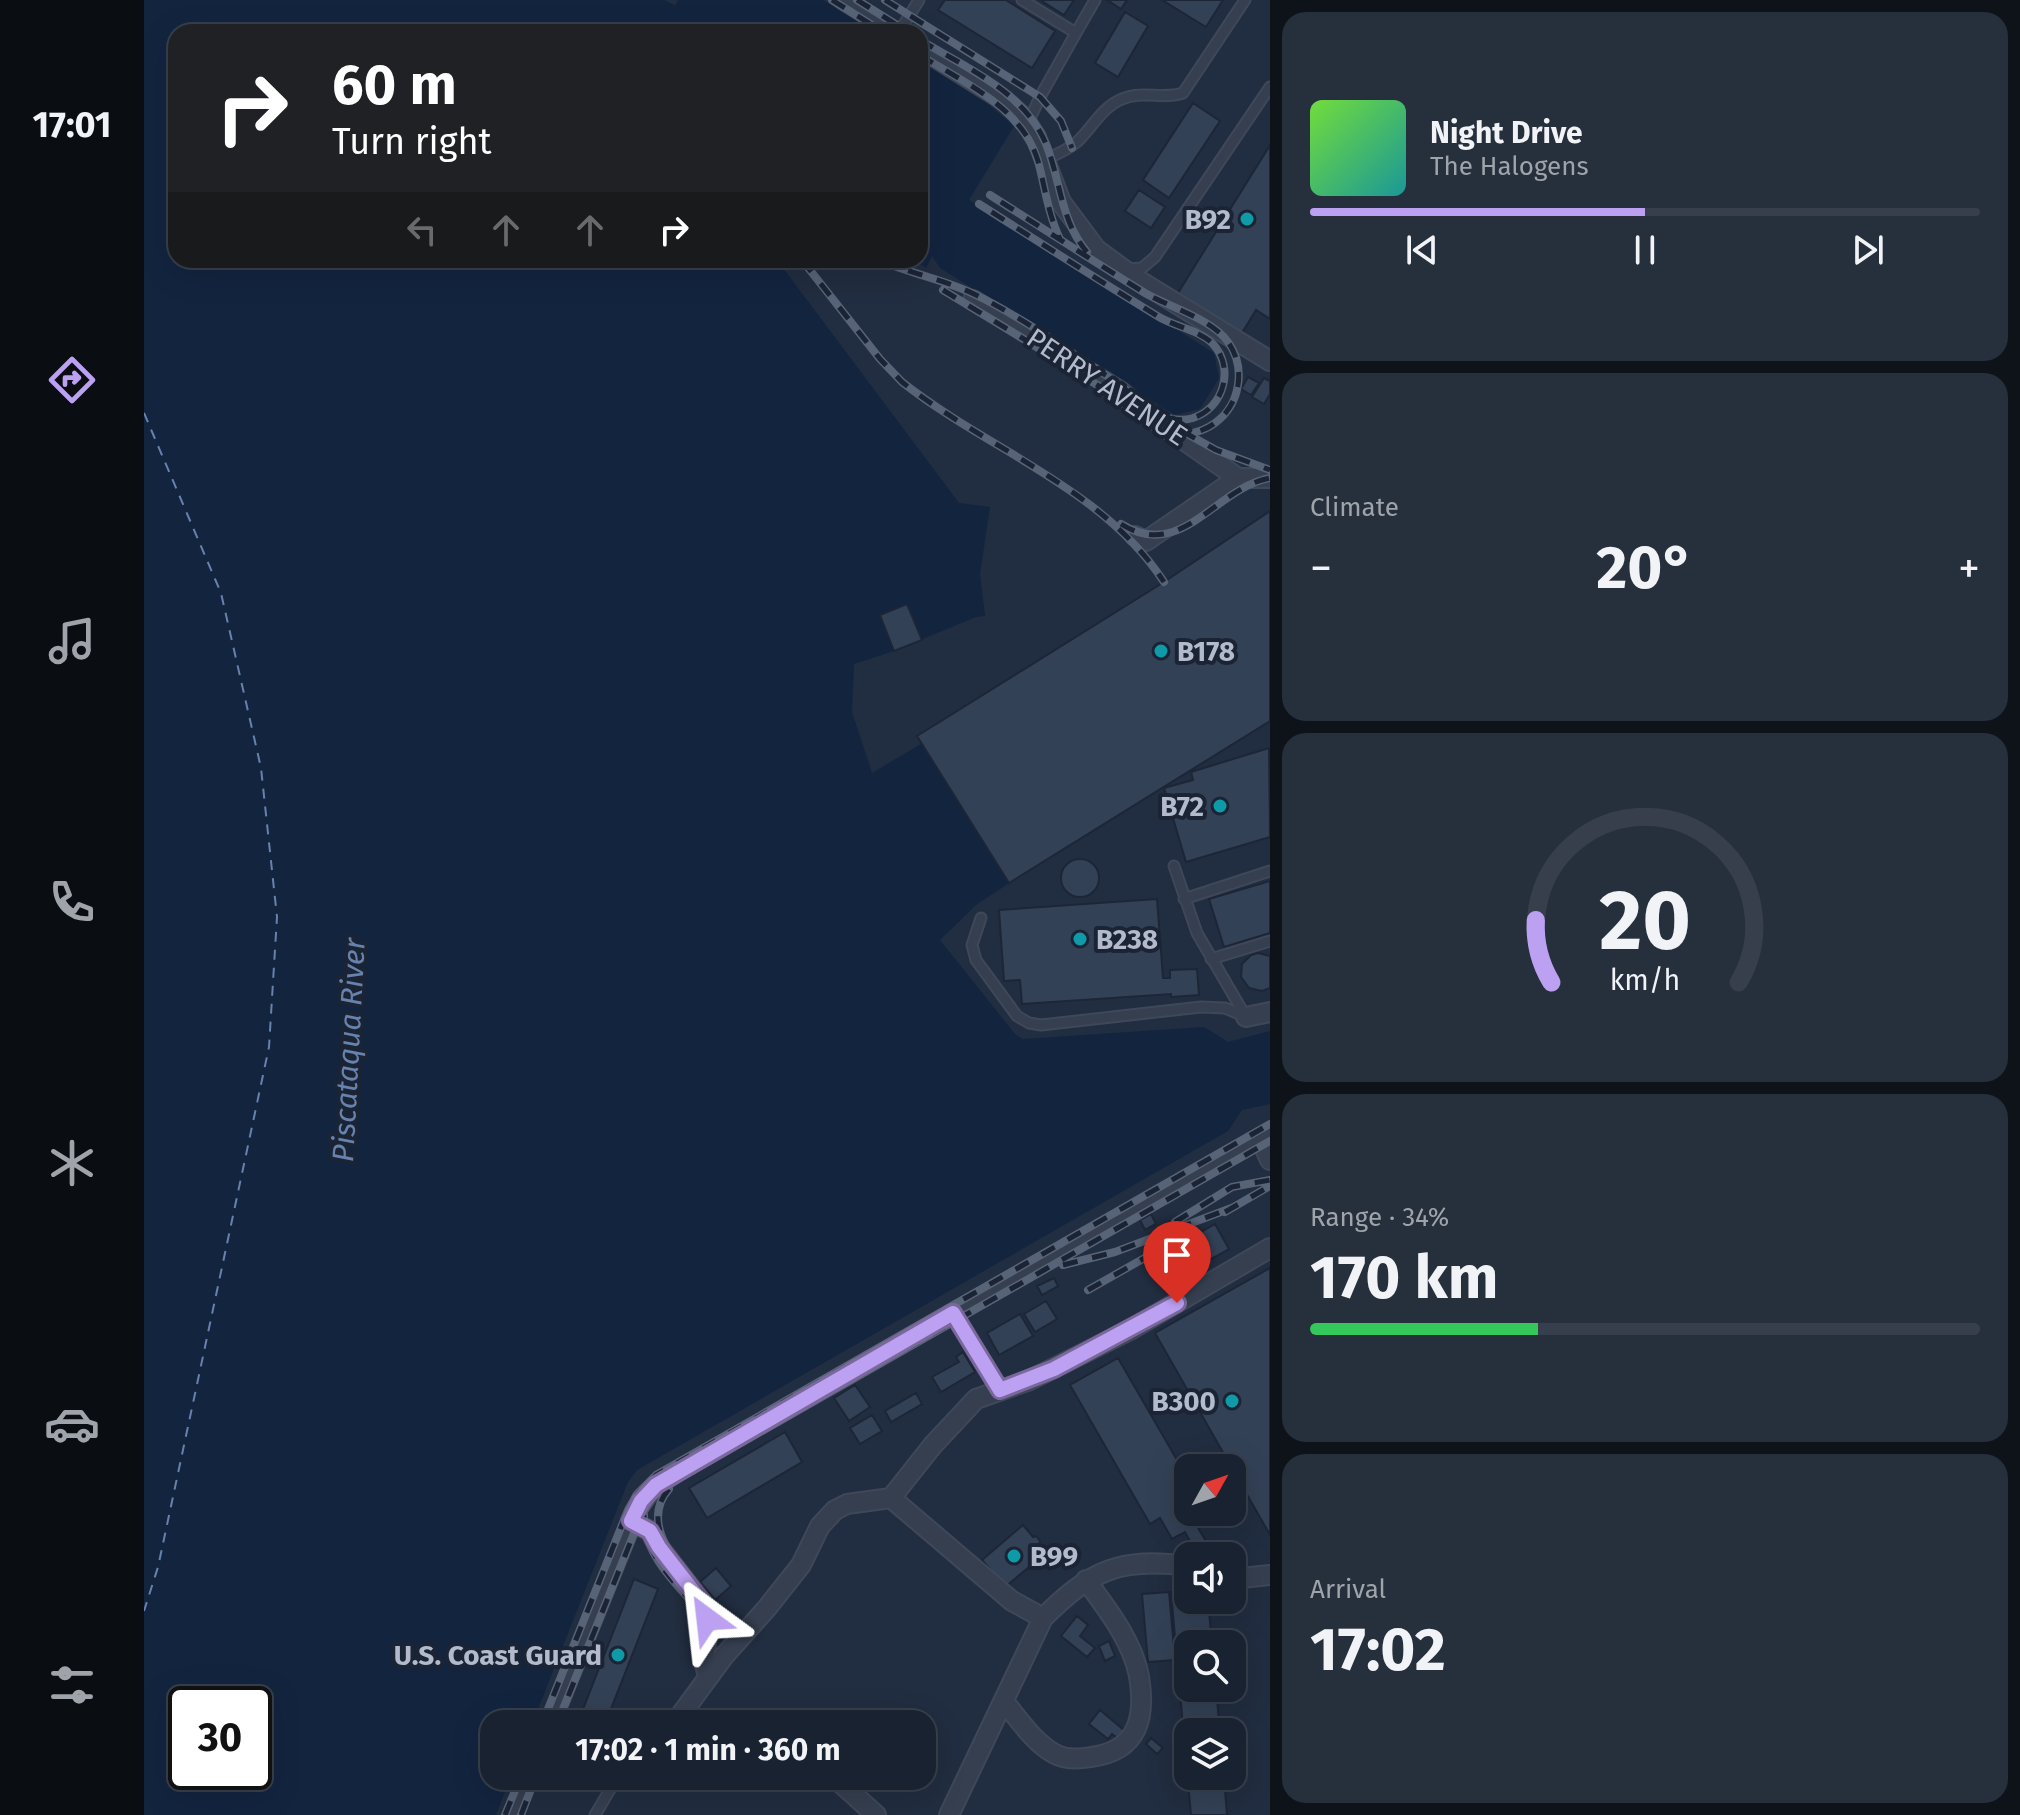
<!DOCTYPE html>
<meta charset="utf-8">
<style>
:root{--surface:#192230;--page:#262f3c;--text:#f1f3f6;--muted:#9fa4ab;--line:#373f4c;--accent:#bca0f2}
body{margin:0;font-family:"Fira Sans",sans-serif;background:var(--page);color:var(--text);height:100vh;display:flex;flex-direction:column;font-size:30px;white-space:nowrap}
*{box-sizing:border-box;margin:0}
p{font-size:26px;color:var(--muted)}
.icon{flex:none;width:44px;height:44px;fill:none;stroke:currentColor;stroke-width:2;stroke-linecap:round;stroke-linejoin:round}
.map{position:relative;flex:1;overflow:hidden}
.drawer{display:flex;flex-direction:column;gap:12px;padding:12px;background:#0e131a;width:750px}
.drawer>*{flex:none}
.hud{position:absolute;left:24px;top:24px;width:760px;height:244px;border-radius:24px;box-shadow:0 8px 32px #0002,0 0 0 2px var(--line);background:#202124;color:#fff;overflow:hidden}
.needle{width:52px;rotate:50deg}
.tools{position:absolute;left:1030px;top:1454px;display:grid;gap:16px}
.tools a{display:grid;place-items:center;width:72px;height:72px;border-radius:16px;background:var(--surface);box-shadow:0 8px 32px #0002,0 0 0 2px var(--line);font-size:40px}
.speed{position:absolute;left:24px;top:1686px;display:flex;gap:16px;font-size:40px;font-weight:700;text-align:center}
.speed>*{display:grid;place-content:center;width:104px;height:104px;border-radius:50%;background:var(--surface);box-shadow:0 8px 32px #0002,0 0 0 2px var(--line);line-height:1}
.speed .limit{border:4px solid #111;border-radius:12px;background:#fff;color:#111}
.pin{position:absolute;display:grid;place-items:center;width:68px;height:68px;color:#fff;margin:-82px -34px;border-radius:50% 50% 50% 0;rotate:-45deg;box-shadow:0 0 8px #0007}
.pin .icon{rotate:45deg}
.me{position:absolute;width:88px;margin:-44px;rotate:330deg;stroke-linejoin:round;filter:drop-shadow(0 0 6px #0008)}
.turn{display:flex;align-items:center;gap:28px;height:168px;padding:0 32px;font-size:36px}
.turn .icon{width:104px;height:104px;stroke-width:2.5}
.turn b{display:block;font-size:56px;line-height:68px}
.lanes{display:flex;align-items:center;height:76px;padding:0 32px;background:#0003;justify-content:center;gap:40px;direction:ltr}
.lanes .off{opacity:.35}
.big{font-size:60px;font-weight:700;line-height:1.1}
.drawer .tile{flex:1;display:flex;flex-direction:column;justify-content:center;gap:12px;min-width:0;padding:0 28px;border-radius:24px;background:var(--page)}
.drawer .dial{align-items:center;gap:0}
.dial svg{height:208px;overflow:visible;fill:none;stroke:var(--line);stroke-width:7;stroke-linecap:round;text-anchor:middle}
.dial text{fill:var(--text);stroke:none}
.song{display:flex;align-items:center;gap:24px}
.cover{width:96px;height:96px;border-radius:12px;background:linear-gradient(135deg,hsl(100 70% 55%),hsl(180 70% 35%))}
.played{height:8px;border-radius:4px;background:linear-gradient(90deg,var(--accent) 50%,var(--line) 50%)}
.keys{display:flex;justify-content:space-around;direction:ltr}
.heat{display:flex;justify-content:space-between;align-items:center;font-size:44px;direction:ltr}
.charge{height:12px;border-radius:6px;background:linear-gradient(90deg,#34c759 34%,var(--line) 0)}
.trip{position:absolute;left:336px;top:1710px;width:456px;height:80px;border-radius:24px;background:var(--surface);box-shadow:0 8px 32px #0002,0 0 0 2px var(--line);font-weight:700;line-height:80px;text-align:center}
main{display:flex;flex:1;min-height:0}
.tab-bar{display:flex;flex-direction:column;width:144px;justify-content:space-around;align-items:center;background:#0a0e13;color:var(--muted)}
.tab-bar .icon{width:56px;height:56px}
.tab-bar .on{color:var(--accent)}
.tab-bar b{font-size:36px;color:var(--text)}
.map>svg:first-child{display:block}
</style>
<main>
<nav class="tab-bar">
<b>17:01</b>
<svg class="icon on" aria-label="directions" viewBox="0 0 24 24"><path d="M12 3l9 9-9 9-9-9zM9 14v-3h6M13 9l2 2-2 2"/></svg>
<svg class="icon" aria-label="music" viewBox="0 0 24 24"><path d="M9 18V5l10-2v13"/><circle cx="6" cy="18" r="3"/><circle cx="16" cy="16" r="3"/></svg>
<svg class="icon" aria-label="phone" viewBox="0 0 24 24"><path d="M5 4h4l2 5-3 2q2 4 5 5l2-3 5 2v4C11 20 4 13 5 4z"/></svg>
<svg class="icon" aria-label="climate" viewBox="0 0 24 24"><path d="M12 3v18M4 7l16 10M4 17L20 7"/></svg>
<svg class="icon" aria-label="car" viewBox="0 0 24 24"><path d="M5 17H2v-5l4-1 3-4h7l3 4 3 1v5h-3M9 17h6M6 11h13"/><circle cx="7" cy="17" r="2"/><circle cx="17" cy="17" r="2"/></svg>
<svg class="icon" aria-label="filters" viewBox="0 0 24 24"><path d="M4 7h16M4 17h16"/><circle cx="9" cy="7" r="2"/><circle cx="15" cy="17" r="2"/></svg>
</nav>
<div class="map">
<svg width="1126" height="1815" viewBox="0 0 1126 1815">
<rect width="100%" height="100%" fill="#212d40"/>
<path fill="#13243f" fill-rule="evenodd" d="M0,0H521L531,6L534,0H679L730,32H32V260H633L815,503L846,507L836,574L841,616L832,617L747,652L710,664L708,712L728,773L777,744L865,883L832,905L796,940L871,1034L879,1039L1060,1027L1084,1042L1126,1031V1104L1098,1110L1084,1131L493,1470L484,1482L388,1724H350V1776H367L352,1815H0ZM42,1704H110V1772H42Z
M776,61L844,104L870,126L825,200L1070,353L1075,378L1056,409L1031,415L796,268L788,256L782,268L770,260H776Z"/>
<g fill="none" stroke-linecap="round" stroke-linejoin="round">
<path stroke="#6782ad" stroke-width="2" stroke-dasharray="10 8" stroke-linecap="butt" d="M0,413L77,593L117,768L133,917L125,1047L14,1567L0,1611"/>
</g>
<path fill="#334156" stroke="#1d2637" stroke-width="2" d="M801,0H862L911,31L888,68L794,10Z
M896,0H930L920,15Z
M963,0H983L977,9Z
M1018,0H1079L1062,27Z
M981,12L1004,26L974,77L951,63Z
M1049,103L1076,121L1025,198L999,180Z
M1126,145V319L1112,310L1098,333L1034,293Z
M995,190L1021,207L1007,228L981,211Z
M1104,377L1115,383L1107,395L1097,389Z
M1120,378L1126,381V394L1120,404L1108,397Z
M1126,511V721L865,883L773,736L1020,582Z
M763,604L778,640L750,651L736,615Z
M1125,748L1126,837L1042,862L1020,788L1049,780L1047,772Z
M917 878a19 19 0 1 1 38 0a19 19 0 1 1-38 0Z
M1126,881V933L1080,947L1065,899Z
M1013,899L1019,978H1026V970L1053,969L1055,995L1027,997V994L878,1004L876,980L860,981L855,910Z
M1114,953L1126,956V988L1118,991L1105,988L1097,977L1098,964L1107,955Z
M1007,1214L1012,1224L1001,1230L996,1220Z
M1071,1224L1085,1249L1031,1279L1017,1255Z
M1126,1268V1535L1011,1333Z
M910,1278L914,1286L898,1295L893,1286Z
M902,1301L913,1319L891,1332L880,1314Z
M876,1314L889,1336L855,1355L843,1333Z
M819,1352L831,1372L797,1392L788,1377L815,1362L812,1357Z
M974,1358L1044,1479V1512H1063L1066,1518L1053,1526L1063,1543L1051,1550L1041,1532L1028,1539L1016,1518L1006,1524L926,1385Z
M711,1385L726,1407L705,1421L690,1398Z
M772,1393L778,1404L747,1422L741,1411Z
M728,1415L738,1431L716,1444L706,1428Z
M641,1432L658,1462L563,1518L545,1488Z
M879,1525L889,1537L892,1536L896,1541L895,1544L902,1553L861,1587L838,1560Z
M572,1568L587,1586L571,1600L556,1582Z
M490,1579L514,1589L461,1724H439L434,1722Z
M1044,1590V1600H1064L1068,1644H1044V1688H1072L1076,1732H1044V1776H1080L1083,1815H1047L1027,1592Z
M1025,1592L1031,1660L1004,1662L998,1594Z
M933,1616L944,1625L936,1636L951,1648L943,1657L917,1636Z
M965,1641L971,1656L961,1661L955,1646Z
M956,1710L981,1731L975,1739L968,1734L964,1739L945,1724Z
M1007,1738L1019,1748L1013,1754L1002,1744Z"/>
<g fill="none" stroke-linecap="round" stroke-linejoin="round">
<defs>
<path id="lane" d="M878,0L932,33L896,97L884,123
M755,32L775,0
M932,33L951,0
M900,160C912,155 923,150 933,142C948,128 958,107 978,99C998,90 1019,100 1039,93L1101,0
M984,269L998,268L1011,257L1126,87
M1030,866L1053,933L1102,1017
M1040,899L1126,871
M837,918L828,945L832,960L873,1016L885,1023L897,1025L1057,1007L1081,1008L1102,1017
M1067,959L1126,941
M809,1313L856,1390
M451,1815L474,1776"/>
<path id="street" d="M700,0L751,32
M776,48L861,101L879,117L892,137L917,202L952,249L994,280L1126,361
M829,300L976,391L1011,420L1094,478
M991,536L1002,541L1094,478H1126
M1102,1017L1126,1012
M1124,1134L1116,1138L1126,1160
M747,1498L868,1601L899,1618
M487,1521L506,1531L515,1547L560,1605L564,1624L560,1660L564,1677
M1088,1579L1126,1575
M860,1702C875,1719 890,1743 911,1754C922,1760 936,1759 947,1757C994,1751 1002,1718 995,1676C988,1640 963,1609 942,1580
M406,1724L493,1509L508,1489L540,1467L1116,1138
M530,1724L580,1656L623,1608L657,1565L676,1526L691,1510L703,1504L747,1498L789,1445L832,1399L886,1380L986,1330L1126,1248
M689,1776L732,1815
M369,1815L385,1776
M805,1815L899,1618C947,1570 976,1557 1044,1566"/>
</defs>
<use href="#lane" stroke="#3f4859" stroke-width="13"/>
<use href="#street" stroke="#3f4859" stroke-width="22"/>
<use href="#lane" stroke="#363f50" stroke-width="9"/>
<use href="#street" stroke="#363f50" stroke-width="18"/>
<defs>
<path id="rail" d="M688,0L739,32
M713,0L764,32
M741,0L896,97L917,121L928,148
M776,40C821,67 881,92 902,144C917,181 916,220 943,252
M776,55C820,83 878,107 894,161C901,187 904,214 916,239
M658,260L736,359L758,382C844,450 959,488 1020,582
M736,260C767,274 802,280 832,295C879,318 923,350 966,378C992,394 1015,428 1049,418C1080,408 1091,368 1069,344C1055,330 1032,327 1015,317C954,280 895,242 835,204
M799,290C856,325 915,359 970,396C986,408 1000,425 1019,431C1037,437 1056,434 1071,423C1097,404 1102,367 1084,342C1068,319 1025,307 1001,293C949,261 898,228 846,195
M1038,431L1072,450L1126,470
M977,524C1038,562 1071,488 1126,478
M1081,1212L1126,1186
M1031,1222L1088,1187L1126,1180
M919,1265L971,1252L1090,1207
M944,1290L1043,1234
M525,1489C489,1530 550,1582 576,1612
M500,1515C498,1557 540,1591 565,1621
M398,1724L484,1510L493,1494L512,1475L1126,1124
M413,1724L497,1516L508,1498L520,1487L1126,1141
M361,1815L377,1776
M377,1815L392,1776"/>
</defs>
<use href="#rail" stroke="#576377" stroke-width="8"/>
<use href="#rail" stroke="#1b2435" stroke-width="5" stroke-dasharray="15" stroke-linecap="butt"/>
</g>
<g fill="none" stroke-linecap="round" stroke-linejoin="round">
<defs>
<path id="route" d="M563,1619L560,1605L515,1547L506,1531L487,1521L497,1501L512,1485L809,1313L856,1390L910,1369L1033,1303"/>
</defs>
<use href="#route" stroke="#7a689d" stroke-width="20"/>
<use href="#route" stroke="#bca0f2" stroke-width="14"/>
</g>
<g fill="#0f9aa8" stroke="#1b2435" stroke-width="3">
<circle cx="1103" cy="219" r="8"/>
<circle cx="1017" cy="651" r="8"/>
<circle cx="1076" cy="806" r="8"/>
<circle cx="936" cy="939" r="8"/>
<circle cx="1088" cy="1401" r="8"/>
<circle cx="870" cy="1556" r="8"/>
<circle cx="474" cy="1655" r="8"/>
</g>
<g text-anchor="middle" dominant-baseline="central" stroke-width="8" stroke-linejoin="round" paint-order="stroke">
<g font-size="28" font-weight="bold" fill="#b2bacb" stroke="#1b2435" text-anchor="end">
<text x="1087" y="219">B92</text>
<text x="1033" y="651" text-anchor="start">B178</text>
<text x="1060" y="806">B72</text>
<text x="952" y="939" text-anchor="start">B238</text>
<text x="1072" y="1401">B300</text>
<text x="886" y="1556" text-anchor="start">B99</text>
<text x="458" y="1655">U.S. Coast Guard</text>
</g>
<g font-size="28" fill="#b2bacb" stroke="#1b2435">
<text transform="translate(963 387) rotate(34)">PERRY AVENUE</text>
</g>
<g font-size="30" font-style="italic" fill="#6782ad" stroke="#1b2435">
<text transform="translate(205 1050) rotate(-87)">Piscataqua River</text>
</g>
</g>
</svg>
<div class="tools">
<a><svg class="needle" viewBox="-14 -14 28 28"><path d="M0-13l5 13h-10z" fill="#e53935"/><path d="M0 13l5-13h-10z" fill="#9fa4ab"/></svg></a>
<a><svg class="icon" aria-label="sound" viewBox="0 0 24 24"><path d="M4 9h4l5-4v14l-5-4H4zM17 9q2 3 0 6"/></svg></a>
<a><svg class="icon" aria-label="search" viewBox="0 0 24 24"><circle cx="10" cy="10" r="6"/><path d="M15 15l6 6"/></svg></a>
<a><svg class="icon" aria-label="layers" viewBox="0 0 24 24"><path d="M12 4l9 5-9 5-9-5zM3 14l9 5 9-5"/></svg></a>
</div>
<div class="speed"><div class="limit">30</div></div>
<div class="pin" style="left:1033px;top:1303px;background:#d93025"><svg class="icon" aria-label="arrive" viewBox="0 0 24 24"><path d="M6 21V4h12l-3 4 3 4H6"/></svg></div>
<svg class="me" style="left:563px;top:1619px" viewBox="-20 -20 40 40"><path d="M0-17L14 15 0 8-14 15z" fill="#bca0f2" stroke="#fff" stroke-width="4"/></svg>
<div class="trip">17:02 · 1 min · 360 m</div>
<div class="hud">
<div class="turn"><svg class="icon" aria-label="right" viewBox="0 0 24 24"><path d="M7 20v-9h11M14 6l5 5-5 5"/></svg><div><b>60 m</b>Turn right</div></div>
<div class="lanes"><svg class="icon off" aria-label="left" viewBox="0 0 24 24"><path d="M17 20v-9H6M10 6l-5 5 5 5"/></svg><svg class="icon off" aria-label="ahead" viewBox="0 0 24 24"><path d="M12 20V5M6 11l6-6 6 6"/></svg><svg class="icon off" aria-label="ahead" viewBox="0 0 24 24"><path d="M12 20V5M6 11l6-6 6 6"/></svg><svg class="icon" aria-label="right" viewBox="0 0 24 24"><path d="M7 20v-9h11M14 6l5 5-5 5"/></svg></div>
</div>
</div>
<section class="drawer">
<div class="tile">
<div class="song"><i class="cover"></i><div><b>Night Drive</b><p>The Halogens</p></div></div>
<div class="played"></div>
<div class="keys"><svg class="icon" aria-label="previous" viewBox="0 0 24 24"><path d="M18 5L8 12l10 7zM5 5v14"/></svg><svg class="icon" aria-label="pause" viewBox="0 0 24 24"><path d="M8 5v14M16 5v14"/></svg><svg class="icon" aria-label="next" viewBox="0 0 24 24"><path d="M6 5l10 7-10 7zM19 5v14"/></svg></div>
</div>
<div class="tile"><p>Climate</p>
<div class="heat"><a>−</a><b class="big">20°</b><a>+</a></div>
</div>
<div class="tile dial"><svg viewBox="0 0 100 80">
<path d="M14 69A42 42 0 1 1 86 69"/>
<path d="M14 69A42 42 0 0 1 8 45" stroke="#bca0f2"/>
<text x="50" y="56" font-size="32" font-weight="700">20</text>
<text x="50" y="72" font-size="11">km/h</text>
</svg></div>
<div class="tile"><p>Range · 34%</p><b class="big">170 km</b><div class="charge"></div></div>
<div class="tile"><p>Arrival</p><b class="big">17:02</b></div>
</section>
</main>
